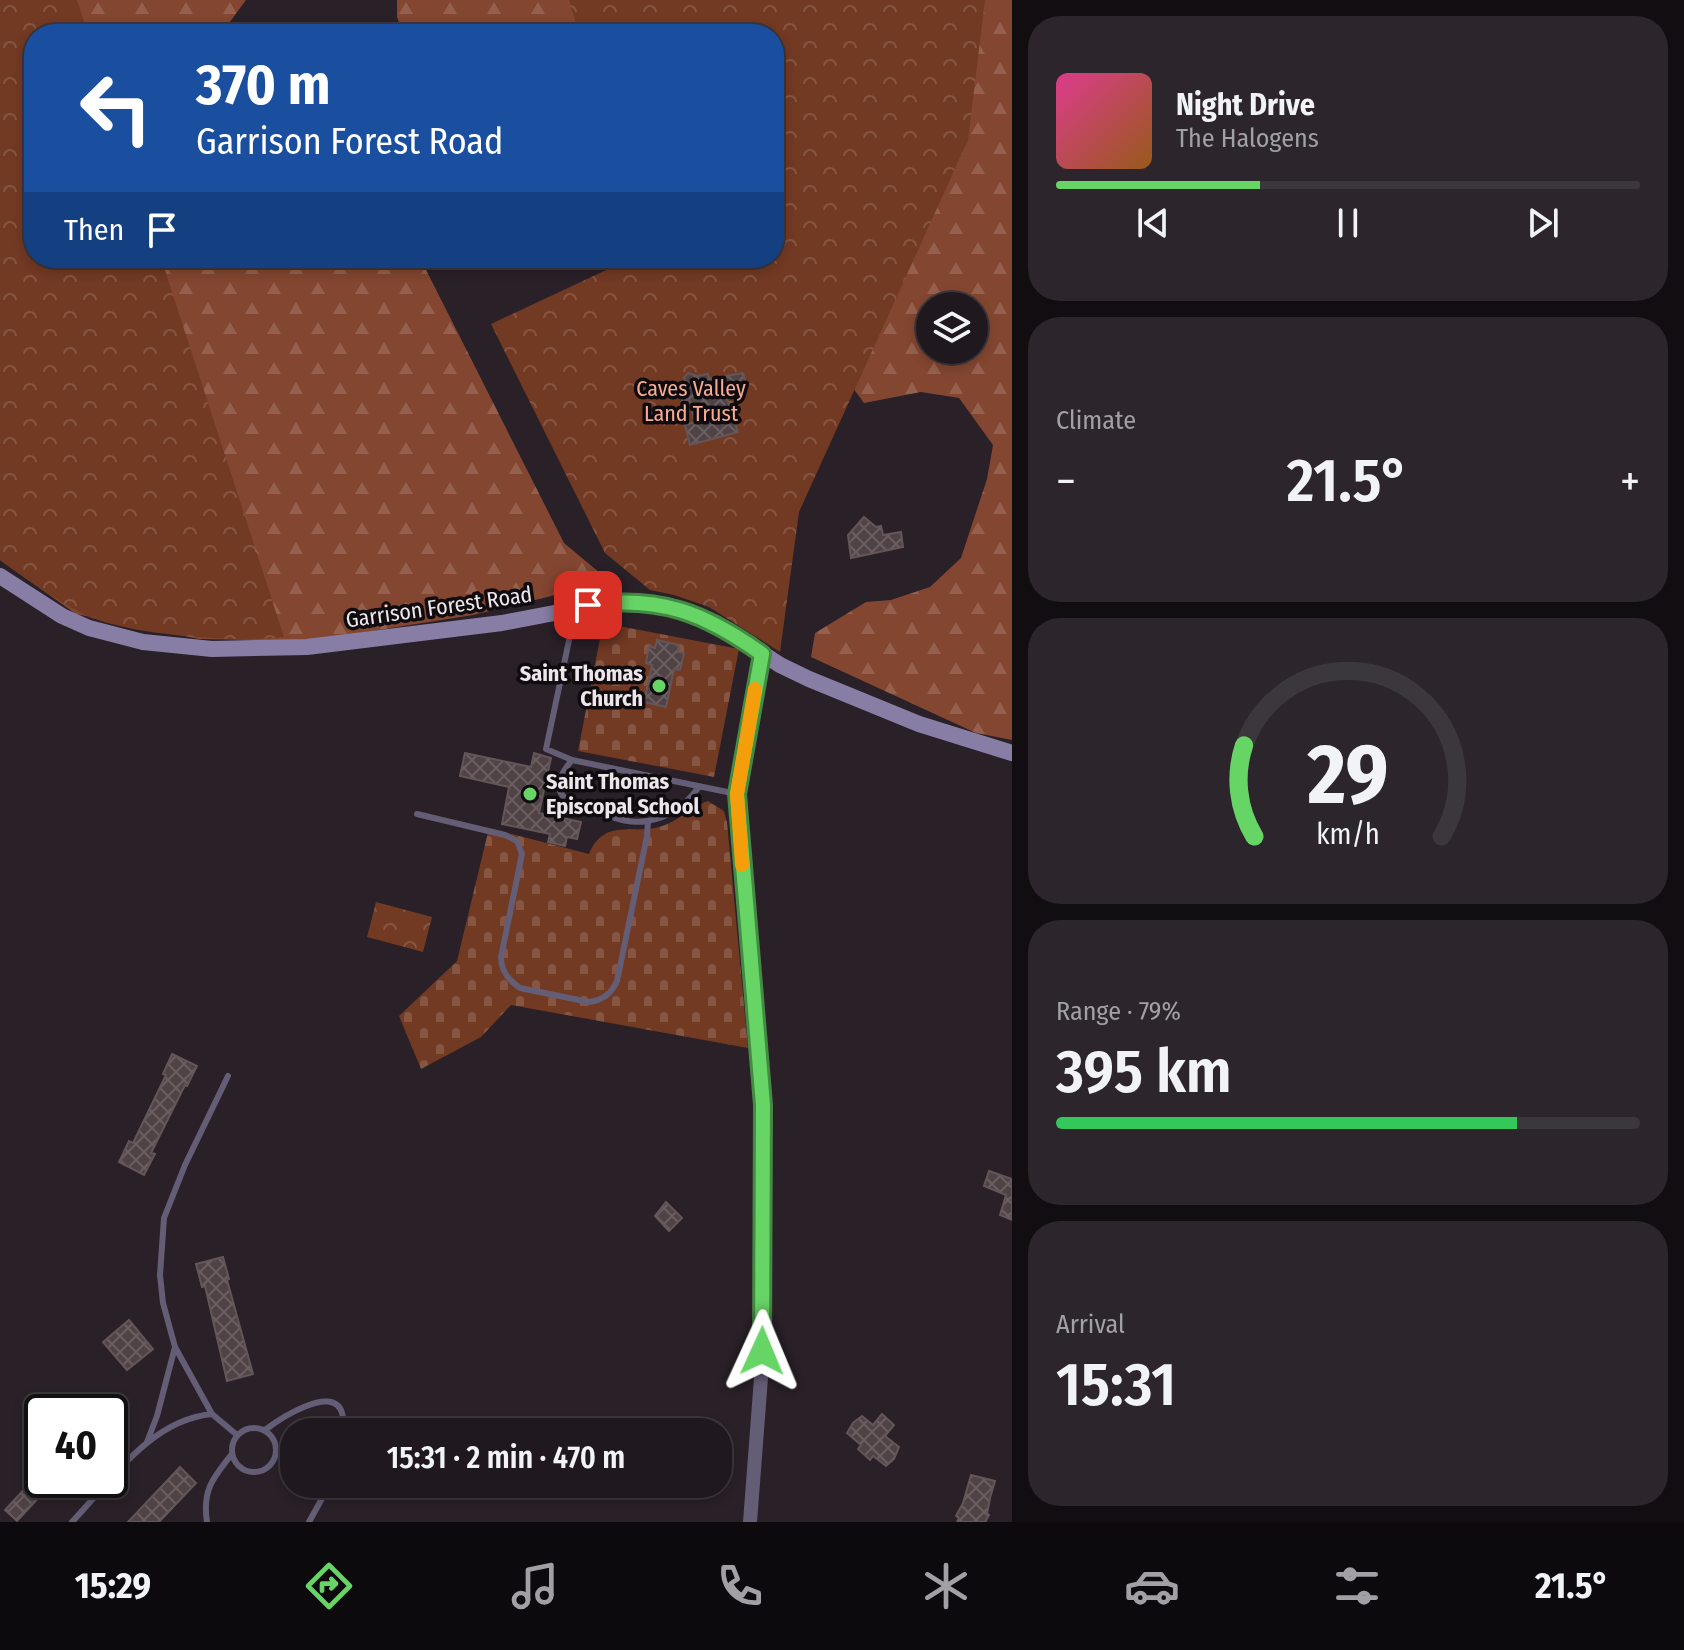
<!DOCTYPE html>
<meta charset="utf-8">
<style>
:root{--surface:#1f181e;--page:#2c252b;--text:#f1f3f6;--muted:#a1a0a4;--line:#3c373c;--accent:#67d466}
body{margin:0;font-family:"Fira Sans Condensed",sans-serif;background:var(--page);color:var(--text);height:100vh;display:flex;flex-direction:column;font-size:30px;white-space:nowrap}
*{box-sizing:border-box;margin:0}
p{font-size:26px;color:var(--muted)}
.icon{flex:none;width:44px;height:44px;fill:none;stroke:currentColor;stroke-width:2;stroke-linecap:round;stroke-linejoin:round}
.map{position:relative;flex:1;overflow:hidden}
.drawer{display:flex;flex-direction:column;gap:16px;padding:16px;background:#110d10;width:672px}
.drawer>*{flex:none}
.banner{position:absolute;left:24px;top:24px;width:760px;height:244px;border-radius:32px;box-shadow:0 4px 12px #0003,0 0 0 2px var(--line);background:#1a4fa0;color:#fff;overflow:hidden}
.controls{position:absolute;left:916px;top:292px;display:grid;gap:16px}
.controls a{display:grid;place-items:center;width:72px;height:72px;border-radius:50%;background:var(--surface);box-shadow:0 4px 12px #0003,0 0 0 2px var(--line);font-size:40px}
.speed{position:absolute;left:24px;top:1394px;display:flex;gap:16px;font-size:40px;font-weight:700;text-align:center}
.speed>*{display:grid;place-content:center;width:104px;height:104px;border-radius:50%;background:var(--surface);box-shadow:0 4px 12px #0003,0 0 0 2px var(--line);line-height:1}
.speed .limit{border:4px solid #111;border-radius:12px;background:#fff;color:#111}
.pin{position:absolute;display:grid;place-items:center;width:68px;height:68px;color:#fff;margin:-34px;border-radius:16px;box-shadow:0 4px 12px #0006}
.me{position:absolute;width:88px;margin:-44px;rotate:1deg;stroke-linejoin:round;filter:drop-shadow(0 0 6px #0008)}
.turn{display:flex;align-items:center;gap:28px;height:168px;padding:0 40px;font-size:36px}
.turn .icon{width:104px;height:104px;stroke-width:2.5}
.turn b{display:block;font-size:56px;line-height:68px}
.then{display:flex;align-items:center;height:76px;padding:0 40px;background:#0003;gap:16px;font-size:30px}
.big{font-size:60px;font-weight:600;line-height:1.1}
.drawer .card{flex:1;display:flex;flex-direction:column;justify-content:center;gap:12px;min-width:0;padding:0 28px;border-radius:32px;background:var(--page)}
.drawer .dial{align-items:center;gap:0}
.dial svg{height:208px;overflow:visible;fill:none;stroke:var(--line);stroke-width:7;stroke-linecap:round;text-anchor:middle}
.dial text{fill:var(--text);stroke:none}
.song{display:flex;align-items:center;gap:24px}
.cover{width:96px;height:96px;border-radius:12px;background:linear-gradient(135deg,hsl(330 70% 55%),hsl(30 70% 35%))}
.played{height:8px;border-radius:4px;background:linear-gradient(90deg,var(--accent) 35%,var(--line) 35%)}
.keys{display:flex;justify-content:space-around;direction:ltr}
.heat{display:flex;justify-content:space-between;align-items:center;font-size:44px;direction:ltr}
.charge{height:12px;border-radius:6px;background:linear-gradient(90deg,#34c759 79%,var(--line) 0)}
.trip{position:absolute;left:280px;top:1418px;width:452px;height:80px;border-radius:32px;background:var(--surface);box-shadow:0 4px 12px #0003,0 0 0 2px var(--line);font-weight:600;line-height:80px;text-align:center}
.dock{display:flex;height:128px;justify-content:space-around;align-items:center;background:#0c0a0c;color:var(--muted)}
.dock .icon{width:56px;height:56px}
.dock .selected{color:var(--accent)}
.dock b{font-size:36px;color:var(--text)}
main{display:flex;flex:1;min-height:0}
.map>svg:first-child{display:block}
</style>
<main>
<div class="map">
<svg width="1012" height="1522" viewBox="0 0 1012 1522">
<defs>
<pattern id="forest-firs" width="22" height="20" patternUnits="userSpaceOnUse" patternTransform="scale(2)"><rect width="22" height="20" fill="#834630"/><path d="M5 1l3.5 6h-7zM16 11l3.5 6h-7z" fill="#95614e"/></pattern>
<pattern id="cemetery-stones" width="16" height="16" patternUnits="userSpaceOnUse" patternTransform="scale(2)"><rect width="16" height="16" fill="#723923"/><path d="M2 7V4a2 2 0 0 1 4 0v3zM10 15v-3a2 2 0 0 1 4 0v3z" fill="#865643"/></pattern>
<pattern id="park-crowns" width="20" height="18" patternUnits="userSpaceOnUse" patternTransform="scale(2)"><rect width="20" height="18" fill="#723923"/><path d="M2 6a3 3 0 1 1 6 0M12 15a3 3 0 1 1 6 0" fill="none" stroke="#865643"/></pattern>
<pattern id="building-cross-hatch" width="8" height="8" patternUnits="userSpaceOnUse" patternTransform="scale(2)"><rect width="8" height="8" fill="#504345"/><path d="M0 0l8 8M0 8l8-8" fill="none" stroke="#6a5e60"/></pattern>
</defs>
<rect width="100%" height="100%" fill="#292028"/>
<path fill="url(#forest-firs)" fill-rule="evenodd" d="M0,0H246L221,34H34V258H420L564,543L612,583L602,589L556,595L473,615L309,641L199,639L76,614L0,560Z
M397,0H1012V740L976,733L811,657L815,633L866,602L891,600L930,587L961,558L987,479L993,445L959,398L921,392L864,403L850,384L774,34H404L397,17ZM930,306H974V350H930Z"/>
<path fill="url(#cemetery-stones)" fill-rule="evenodd" d="M603,623L739,649L714,777L578,751ZM657,640L679,645L678,652L684,654L680,670L674,669L666,707L644,702L652,665L646,663L649,647H655Z
M708,801L724,811L727,822L748,1048L511,1005L481,1037L421,1069L399,1016L457,961L489,828L589,854C605,816 634,837 665,825C681,819 692,806 708,801Z"/>
<path fill="url(#park-crowns)" d="M0,0H77L88,34H34V258H161L284,637C236,643 125,635 83,614C54,599 26,579 0,560Z
M569,0H985L968,140L799,512L780,652L709,607L674,595L650,590L605,553L491,324L632,258H774V34H579Z
M376,902L432,917L423,952L367,937Z"/>
<path fill="url(#building-cross-hatch)" stroke="#645658" stroke-width="2" d="M688,373L697,376L708,374L709,379L743,373L746,384L724,390L738,432L690,445L685,425L695,422L689,400L683,402L680,389L687,387L684,378Z
M864,517L876,527L881,526L883,535L901,532L903,547L851,558L848,535Z
M657,640L679,645L678,652L684,653L680,670L674,669L666,707L644,702L652,665L646,663L649,646L655,648Z
M465,753L531,767L534,753L551,758L539,813L581,822L577,839L567,837L565,846L548,842L550,834L502,824L509,787L460,776Z
M172,1054L197,1066L187,1086L185,1085L151,1153L155,1154L144,1175L119,1162L129,1141L133,1143L166,1075L163,1074Z
M989,1171L1012,1179V1220L1000,1215L1006,1195L984,1186Z
M666,1202L682,1218L669,1231L655,1216Z
M223,1257L229,1279L227,1280L253,1374L227,1381L205,1286L202,1287L196,1264Z
M129,1320L153,1349L127,1370L103,1342Z
M882,1414L894,1425L885,1436L899,1447L894,1459L886,1466L873,1456L870,1460L858,1449L861,1445L847,1433L853,1423L862,1416L873,1425Z
M180,1467L196,1483L159,1522H128Z
M971,1475L995,1481L990,1498L987,1514L989,1515L985,1522H957L959,1518L956,1516L963,1503Z
M32,1481L44,1492L17,1521L5,1510Z"/>
<g fill="none" stroke-linecap="round" stroke-linejoin="round">
<path stroke="#645d76" stroke-width="6" d="M572,760L546,749L575,612
M698,788C686,805 668,818 647,821C630,824 614,818 598,813C567,803 543,794 572,760L737,794
M417,814L505,835L517,841L522,854L501,957C501,971 508,980 520,988L589,1002C603,1000 611,994 617,981L647,836L648,821
M175,1347L212,1414
M232 1450a22 22 0 1 1 44 0a22 22 0 1 1-44 0Z
M265,1430C278,1420 333,1383 342,1413C344,1418 342,1427 341,1432
M147,1442L157,1416L175,1347L163,1303L160,1275L164,1218L185,1165L228,1076
M72,1522C112,1480 150,1420 212,1414L237,1435
M207,1522C202,1490 213,1478 232,1454
M309,1522L330,1484"/>
<path stroke="#645d76" stroke-width="14" d="M750,1522L761,1378L763,1105L737,794L762,654"/>
<path stroke="#887da5" stroke-width="16" d="M0,576L62,616L89,628L143,642L212,649L307,647L502,623L617,601L667,605L716,623L780,665L809,679L919,724L1012,753"/>
</g>
<g fill="none" stroke-linecap="round" stroke-linejoin="round">
<defs>
<path id="route" d="M588,605C659,595 705,613 762,654L737,794L763,1105L762,1351"/>
</defs>
<use href="#route" stroke="#438a42" stroke-width="20"/>
<use href="#route" stroke="#67d466" stroke-width="14"/>
<path stroke="#f59e0b" stroke-width="14" d="M742,865L737,794L755,689"/>
</g>
<g fill="#67d466" stroke="#0f0b0f" stroke-width="3">
<circle cx="659" cy="686" r="8"/>
<circle cx="530" cy="794" r="8"/>
</g>
<g text-anchor="middle" dominant-baseline="central" stroke-width="7" stroke-linejoin="round" paint-order="stroke">
<g font-size="22" fill="#f7ac92" stroke="#0f0b0f">
<text x="691" y="388">Caves Valley<tspan x="691" dy="25">Land Trust</tspan></text>
</g>
<g font-size="22" fill="#ede7ec" stroke="#0f0b0f">
<text transform="translate(439 607) rotate(-8)">Garrison Forest Road</text>
</g>
<g font-size="22" font-weight="bold" fill="#ede7ec" stroke="#0f0b0f" text-anchor="end">
<text x="643" y="673">Saint Thomas<tspan x="643" dy="25">Church</tspan></text>
<text x="546" y="781" text-anchor="start">Saint Thomas<tspan x="546" dy="25">Episcopal School</tspan></text>
</g>
</g>
</svg>
<div class="controls">
<a><svg class="icon" aria-label="layers" viewBox="0 0 24 24"><path d="M12 4l9 5-9 5-9-5zM3 14l9 5 9-5"/></svg></a>
</div>
<div class="speed"><div class="limit">40</div></div>
<div class="pin" style="left:588px;top:605px;background:#d93025"><svg class="icon" aria-label="arrive" viewBox="0 0 24 24"><path d="M6 21V4h12l-3 4 3 4H6"/></svg></div>
<svg class="me" style="left:762px;top:1351px" viewBox="-20 -20 40 40"><path d="M0-17L14 15 0 8-14 15z" fill="#67d466" stroke="#fff" stroke-width="4"/></svg>
<div class="trip">15:31 · 2 min · 470 m</div>
<div class="banner">
<div class="turn"><svg class="icon" aria-label="left" viewBox="0 0 24 24"><path d="M17 20v-9H6M10 6l-5 5 5 5"/></svg><div><b>370 m</b>Garrison Forest Road</div></div>
<div class="then">Then<svg class="icon" aria-label="arrive" viewBox="0 0 24 24"><path d="M6 21V4h12l-3 4 3 4H6"/></svg></div>
</div>
</div>
<section class="drawer">
<div class="card">
<div class="song"><i class="cover"></i><div><b>Night Drive</b><p>The Halogens</p></div></div>
<div class="played"></div>
<div class="keys"><svg class="icon" aria-label="previous" viewBox="0 0 24 24"><path d="M18 5L8 12l10 7zM5 5v14"/></svg><svg class="icon" aria-label="pause" viewBox="0 0 24 24"><path d="M8 5v14M16 5v14"/></svg><svg class="icon" aria-label="next" viewBox="0 0 24 24"><path d="M6 5l10 7-10 7zM19 5v14"/></svg></div>
</div>
<div class="card"><p>Climate</p>
<div class="heat"><a>−</a><b class="big">21.5°</b><a>+</a></div>
</div>
<div class="card dial"><svg viewBox="0 0 100 80">
<path d="M14 69A42 42 0 1 1 86 69"/>
<path d="M14 69A42 42 0 0 1 10 34" stroke="#67d466"/>
<text x="50" y="56" font-size="32" font-weight="700">29</text>
<text x="50" y="72" font-size="11">km/h</text>
</svg></div>
<div class="card"><p>Range · 79%</p><b class="big">395 km</b><div class="charge"></div></div>
<div class="card"><p>Arrival</p><b class="big">15:31</b></div>
</section>
</main>
<nav class="dock">
<b>15:29</b>
<svg class="icon selected" aria-label="directions" viewBox="0 0 24 24"><path d="M12 3l9 9-9 9-9-9zM9 14v-3h6M13 9l2 2-2 2"/></svg>
<svg class="icon" aria-label="music" viewBox="0 0 24 24"><path d="M9 18V5l10-2v13"/><circle cx="6" cy="18" r="3"/><circle cx="16" cy="16" r="3"/></svg>
<svg class="icon" aria-label="phone" viewBox="0 0 24 24"><path d="M5 4h4l2 5-3 2q2 4 5 5l2-3 5 2v4C11 20 4 13 5 4z"/></svg>
<svg class="icon" aria-label="climate" viewBox="0 0 24 24"><path d="M12 3v18M4 7l16 10M4 17L20 7"/></svg>
<svg class="icon" aria-label="car" viewBox="0 0 24 24"><path d="M5 17H2v-5l4-1 3-4h7l3 4 3 1v5h-3M9 17h6M6 11h13"/><circle cx="7" cy="17" r="2"/><circle cx="17" cy="17" r="2"/></svg>
<svg class="icon" aria-label="filters" viewBox="0 0 24 24"><path d="M4 7h16M4 17h16"/><circle cx="9" cy="7" r="2"/><circle cx="15" cy="17" r="2"/></svg>
<b>21.5°</b>
</nav>
